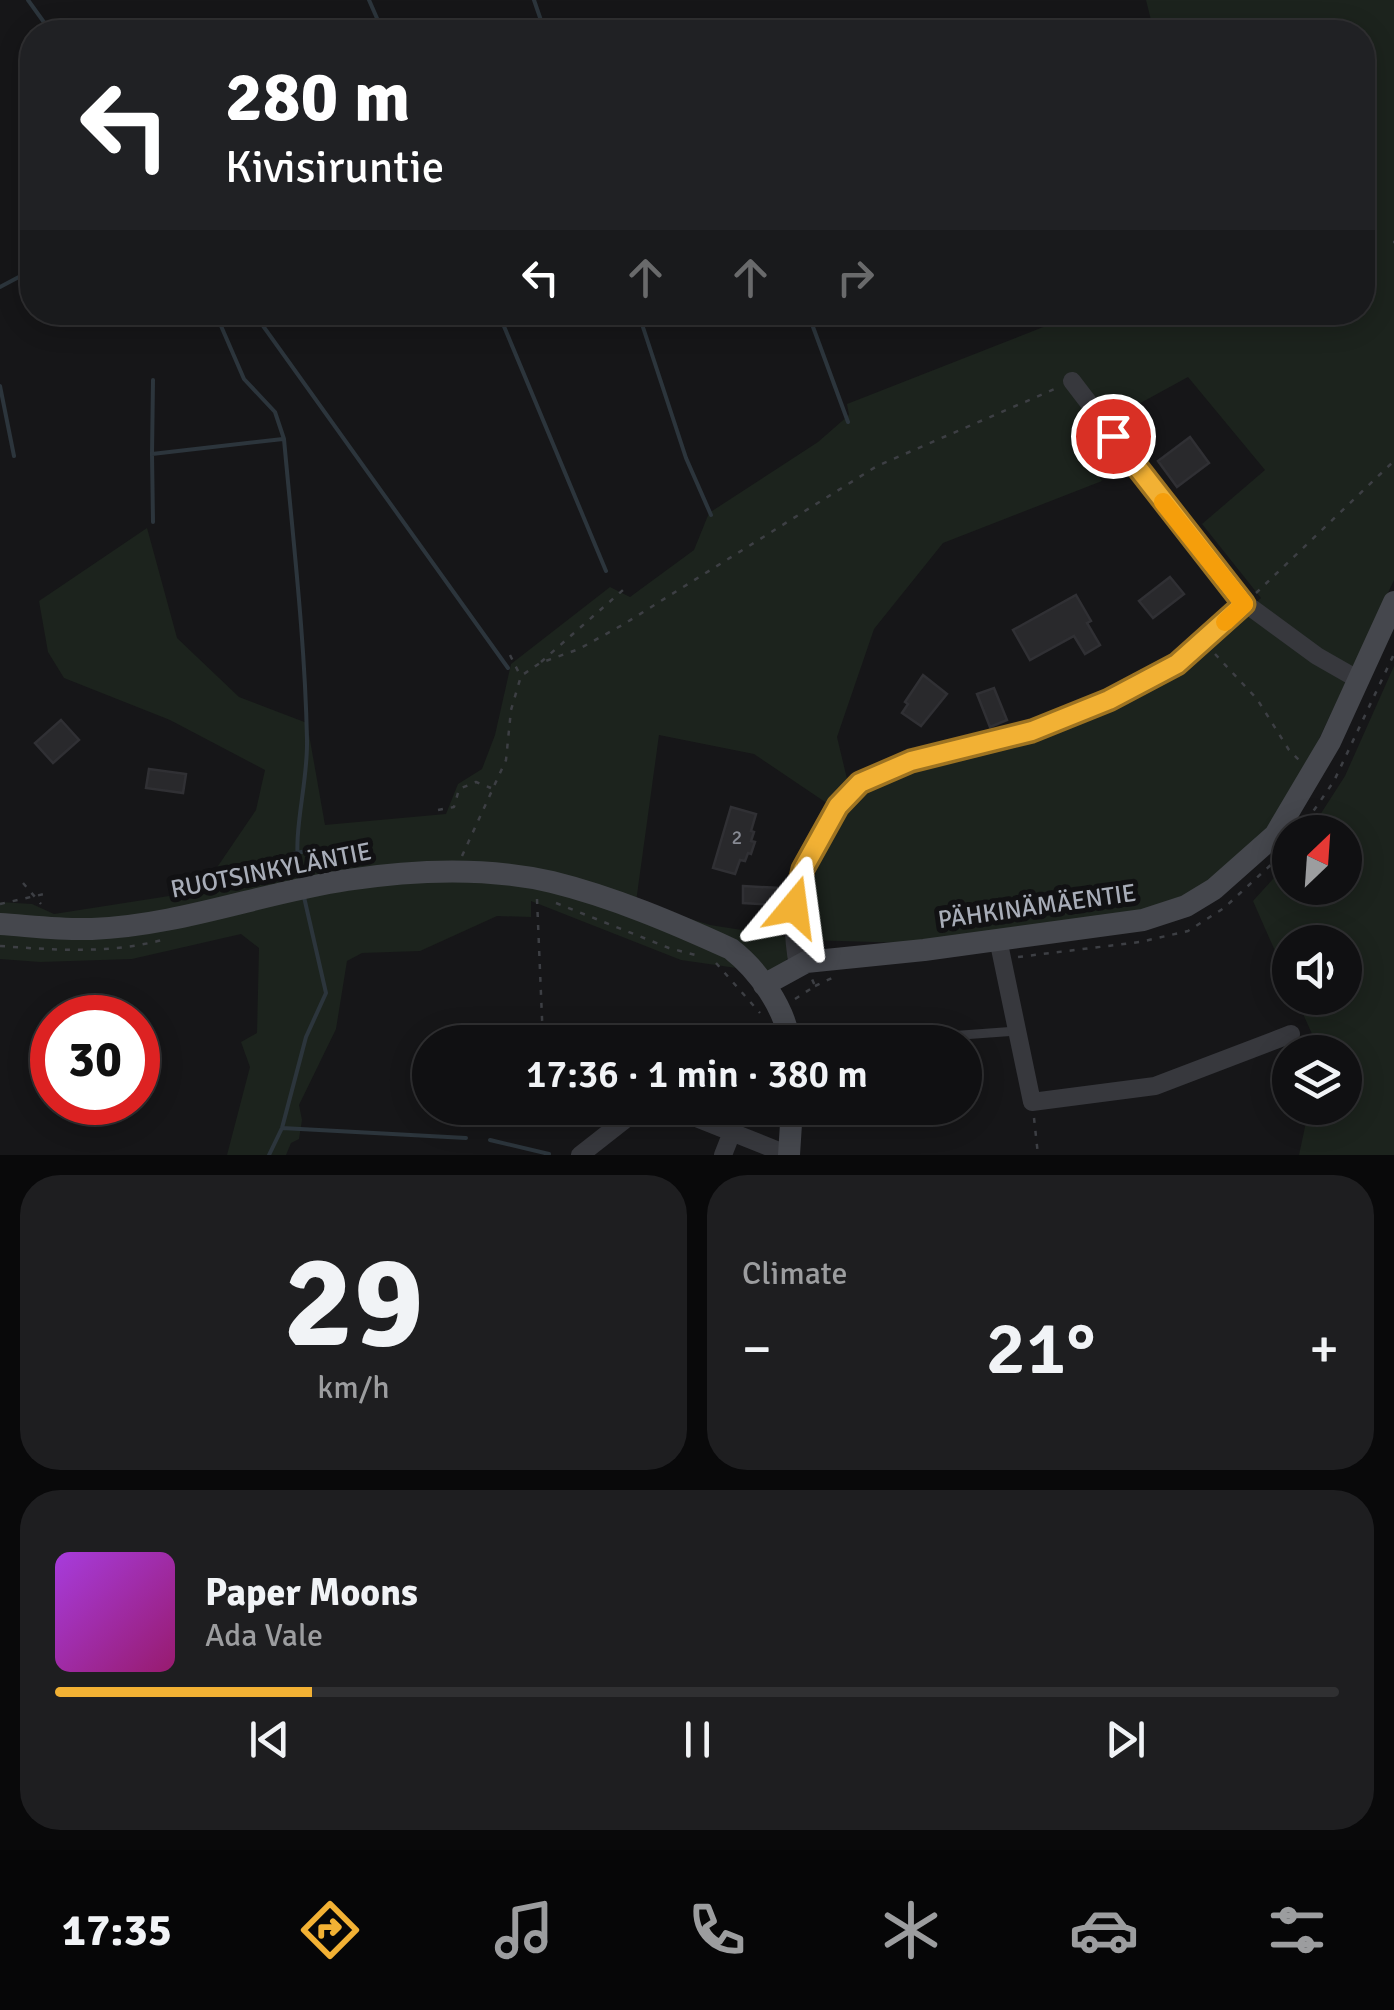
<!DOCTYPE html>
<meta charset="utf-8">
<style>
:root{--surface:#101012;--page:#1e1e20;--text:#f1f3f6;--muted:#9c9d9f;--line:#303032;--accent:#f2b134}
body{margin:0;font-family:Signika,sans-serif;background:var(--page);color:var(--text);height:100vh;display:flex;flex-direction:column;font-size:38px;white-space:nowrap}
*{box-sizing:border-box;margin:0}
p{font-size:32px;color:var(--muted)}
.icon{flex:none;width:55px;height:55px;fill:none;stroke:currentColor;stroke-width:2;stroke-linecap:round;stroke-linejoin:round}
.map{position:relative;height:1155px;overflow:hidden}
.side{display:flex;flex-direction:column;gap:20px;padding:20px;background:#09090a;flex:1}
.side>*{flex:none}
.banner{position:absolute;left:20px;top:20px;width:1355px;height:305px;border-radius:40px;box-shadow:0 5px 25px #0003,0 0 0 2px var(--line);background:#202124;color:#fff;overflow:hidden}
.needle{width:65px;rotate:25deg}
.buttons{position:absolute;left:1272px;top:815px;display:grid;gap:20px}
.buttons a{display:grid;place-items:center;width:90px;height:90px;border-radius:50%;background:var(--surface);box-shadow:0 5px 25px #0003,0 0 0 2px var(--line);font-size:50px}
.speed{position:absolute;left:30px;top:995px;display:flex;gap:20px;font-size:50px;font-weight:700;text-align:center}
.speed>*{display:grid;place-content:center;width:130px;height:130px;border-radius:50%;background:var(--surface);box-shadow:0 5px 25px #0003,0 0 0 2px var(--line);line-height:1}
.speed .limit{border:15px solid #d22;background:#fff;color:#111}
.pin{position:absolute;display:grid;place-items:center;width:85px;height:85px;color:#fff;margin:-42px;border:5px solid #fff;border-radius:50%;box-shadow:0 2px 10px #0007}
.me{position:absolute;width:110px;margin:-55px;rotate:16deg;stroke-linejoin:round;filter:drop-shadow(0 0 8px #0008)}
.turn{display:flex;align-items:center;gap:35px;height:210px;padding:0 40px;font-size:45px}
.turn .icon{width:130px;height:130px;stroke-width:2.5}
.turn b{display:block;font-size:70px;line-height:85px}
.lanes{display:flex;align-items:center;height:95px;padding:0 40px;background:#0003;justify-content:center;gap:50px;direction:ltr}
.lanes .off{opacity:.35}
.big{font-size:75px;font-weight:600;line-height:1.1}
.side .tile{flex:1;display:flex;flex-direction:column;justify-content:center;gap:15px;min-width:0;padding:0 35px;border-radius:40px;background:var(--page)}
.side .dial{align-items:center;gap:0}
.dial b{font-size:130px;line-height:1}
.song{display:flex;align-items:center;gap:30px}
.cover{width:120px;height:120px;border-radius:15px;background:linear-gradient(135deg,hsl(280 70% 55%),hsl(320 70% 35%))}
.played{height:10px;border-radius:5px;background:linear-gradient(90deg,var(--accent) 20%,var(--line) 20%)}
.keys{display:flex;justify-content:space-around;direction:ltr}
.heat{display:flex;justify-content:space-between;align-items:center;font-size:55px;direction:ltr}
.side .tiles{flex:1;display:grid;gap:20px;grid-template-columns:1fr 1fr}
.tile:last-child{grid-column:span 2}
.trip{position:absolute;left:412px;top:1025px;width:570px;height:100px;border-radius:50px;background:var(--surface);box-shadow:0 5px 25px #0003,0 0 0 2px var(--line);font-weight:600;line-height:100px;text-align:center}
.tab-bar{display:flex;height:160px;justify-content:space-around;align-items:center;background:#060607;color:var(--muted)}
.tab-bar .icon{width:70px;height:70px}
.tab-bar .active{color:var(--accent)}
.tab-bar b{font-size:45px;color:var(--text)}
.map>svg:first-child{display:block}
</style>
<div class="map">
<svg width="1394" height="1155" viewBox="0 0 1394 1155">
<rect width="100%" height="100%" fill="#161618"/>
<path fill="#1c231d" fill-rule="evenodd" d="M1146,0H1394V580L1303,773L1266,830L1207,884L1164,905L1132,913L908,943L807,940L786,960L784,975L681,960L531,901V917L497,916L420,951L362,953L347,961L336,1029L299,1105L302,1120L299,1139L291,1143L286,1155H227L250,1067L241,1042L257,1033L259,948L241,934L132,959L40,962L0,959V902L32,904L54,914L201,891L256,810L265,770L170,720L64,678L48,652L39,601L147,528L177,638L239,697L307,723L325,825L446,814L458,784L482,769L495,735L511,664L610,587L630,597L694,550L709,513L818,442L849,415L847,404L1056,322L1066,313L1362,312V32H1154ZM1188,377L1265,470L1202,524L1261,598L1187,665L1127,699L893,774L855,796L839,818L807,893L806,940L710,925L636,902L659,735L754,754L831,806L848,783L837,737L874,629L943,543L1102,481L1073,440Z
M1394,666V1155H1299L1309,1108H1345V1052H1320L1296,998H1345V942H1290V985L1253,901L1290,860V888H1345V832H1309L1345,776Z"/>
<g fill="none" stroke-linecap="round" stroke-linejoin="round">
<path stroke="#2c353c" stroke-width="4" d="M28,0L51,32
M369,0L383,32
M534,0L545,32
M689,20L694,32
M0,287L32,270
M215,312L244,379L275,412L284,439C293,539 305,640 307,740C308,787 291,832 300,878
M253,312L508,668
M498,312L606,571
M638,312L686,458L711,515
M809,316L848,422
M0,386L14,456
M152,454L153,380
M153,522L152,454L283,439
M295,853L320,849
M282,1128L466,1138
M490,1140L549,1154
M269,1155L282,1128L306,1037L326,993L304,897"/>
</g>
<path fill="#29292c" stroke="#303034" stroke-width="2.5" d="M1190,437L1209,463L1177,487L1158,461Z
M1170,577L1184,594L1153,618L1139,601Z
M1076,595L1091,621L1087,623L1100,645L1085,654L1074,636L1030,660L1013,630Z
M923,675L947,694L921,726L902,713L908,704L905,702Z
M994,688L1007,720L990,727L977,694Z
M61,720L79,740L53,763L35,743Z
M149,769L186,774L183,793L146,788Z
M731,807L756,814L751,831L754,832L751,841L755,842L751,854L748,853L745,861L740,860L735,874L713,868Z
M743,886L780,888L778,905L743,903Z"/>
<g fill="none" stroke-linecap="round" stroke-linejoin="round">
<path stroke="#3d3f44" stroke-width="2.5" stroke-dasharray="5 8" stroke-linecap="butt" d="M1393,242H1394
M1256,593L1394,461
M1215,654L1257,699L1289,750L1300,761
M510,655L520,675
M541,662L623,590
M438,810L454,807L459,789L476,782L491,788
M1299,832L1334,781L1394,654
M462,856L506,760L511,710L521,676L540,663L579,649L624,624L877,466L1057,388
M23,883L41,904
M537,899L543,1042
M556,903L669,948L699,956
M0,904L44,894
M0,946C55,950 109,954 162,940
M1018,957L1140,942L1188,931L1224,908L1288,849
M716,963L760,1013
M815,986L832,978
M795,999L815,986L812,979
M1034,1118L1038,1155"/>
<path stroke="#37383d" stroke-width="9" d="M866,1042L1017,1031"/>
<path stroke="#37383d" stroke-width="18" d="M1072,381L1238,598L1317,656L1359,680
M998,939L1032,1102L1155,1086L1291,1034
M798,966C789,916 793,887 818,842C827,825 836,805 850,791C874,767 932,757 964,749C998,741 1033,732 1066,719C1141,690 1186,659 1244,604
M671,1108L789,1155
M580,1155L640,1108
M723,1155L732,1132"/>
<path stroke="#45474d" stroke-width="22" d="M0,924C30,926 61,930 92,929C177,926 262,893 347,880C413,870 487,867 552,882C613,897 674,923 731,949C759,971 784,1007 790,1042
M764,985L806,962L924,950L1143,920L1186,906L1214,889L1275,835L1330,742L1394,602
M789,1155L792,1108"/>
</g>
<g fill="none" stroke-linecap="round" stroke-linejoin="round">
<defs>
<path id="route" d="M794,907L803,869L838,806L860,783L911,761L1032,731L1109,700L1177,664L1244,604L1113,436"/>
</defs>
<use href="#route" stroke="#9d7322" stroke-width="25"/>
<use href="#route" stroke="#f2b134" stroke-width="18"/>
<path stroke="#f59e0b" stroke-width="18" d="M1163,502L1244,604L1225,622"/>
</g>
<g text-anchor="middle" dominant-baseline="central" stroke-width="10" stroke-linejoin="round" paint-order="stroke">
<g font-size="20" fill="#888b94">
<text x="737" y="837">2</text>
</g>
<g font-size="25" fill="#a8adb8" stroke="#111113">
<text transform="translate(271 870) rotate(-11)">RUOTSINKYLÄNTIE</text>
<text transform="translate(1037 906) rotate(-8)">PÄHKINÄMÄENTIE</text>
</g>
</g>
</svg>
<div class="buttons">
<a><svg class="needle" viewBox="-14 -14 28 28"><path d="M0-13l5 13h-10z" fill="#e53935"/><path d="M0 13l5-13h-10z" fill="#9c9d9f"/></svg></a>
<a><svg class="icon" aria-label="sound" viewBox="0 0 24 24"><path d="M4 9h4l5-4v14l-5-4H4zM17 9q2 3 0 6"/></svg></a>
<a><svg class="icon" aria-label="layers" viewBox="0 0 24 24"><path d="M12 4l9 5-9 5-9-5zM3 14l9 5 9-5"/></svg></a>
</div>
<div class="speed"><div class="limit">30</div></div>
<div class="pin" style="left:1113px;top:436px;background:#d93025"><svg class="icon" aria-label="arrive" viewBox="0 0 24 24"><path d="M6 21V4h12l-3 4 3 4H6"/></svg></div>
<svg class="me" style="left:794px;top:907px" viewBox="-20 -20 40 40"><path d="M0-17L14 15 0 8-14 15z" fill="#f2b134" stroke="#fff" stroke-width="4"/></svg>
<div class="trip">17:36 · 1 min · 380 m</div>
<div class="banner">
<div class="turn"><svg class="icon" aria-label="left" viewBox="0 0 24 24"><path d="M17 20v-9H6M10 6l-5 5 5 5"/></svg><div><b>280 m</b>Kivisiruntie</div></div>
<div class="lanes"><svg class="icon" aria-label="left" viewBox="0 0 24 24"><path d="M17 20v-9H6M10 6l-5 5 5 5"/></svg><svg class="icon off" aria-label="ahead" viewBox="0 0 24 24"><path d="M12 20V5M6 11l6-6 6 6"/></svg><svg class="icon off" aria-label="ahead" viewBox="0 0 24 24"><path d="M12 20V5M6 11l6-6 6 6"/></svg><svg class="icon off" aria-label="right" viewBox="0 0 24 24"><path d="M7 20v-9h11M14 6l5 5-5 5"/></svg></div>
</div>
</div>
<section class="side">
<div class="tiles">
<div class="tile dial"><b>29</b><p>km/h</p></div>
<div class="tile"><p>Climate</p>
<div class="heat"><a>−</a><b class="big">21°</b><a>+</a></div>
</div>
<div class="tile">
<div class="song"><i class="cover"></i><div><b>Paper Moons</b><p>Ada Vale</p></div></div>
<div class="played"></div>
<div class="keys"><svg class="icon" aria-label="previous" viewBox="0 0 24 24"><path d="M18 5L8 12l10 7zM5 5v14"/></svg><svg class="icon" aria-label="pause" viewBox="0 0 24 24"><path d="M8 5v14M16 5v14"/></svg><svg class="icon" aria-label="next" viewBox="0 0 24 24"><path d="M6 5l10 7-10 7zM19 5v14"/></svg></div>
</div>
</div>
</section>
<nav class="tab-bar">
<b>17:35</b>
<svg class="icon active" aria-label="directions" viewBox="0 0 24 24"><path d="M12 3l9 9-9 9-9-9zM9 14v-3h6M13 9l2 2-2 2"/></svg>
<svg class="icon" aria-label="music" viewBox="0 0 24 24"><path d="M9 18V5l10-2v13"/><circle cx="6" cy="18" r="3"/><circle cx="16" cy="16" r="3"/></svg>
<svg class="icon" aria-label="phone" viewBox="0 0 24 24"><path d="M5 4h4l2 5-3 2q2 4 5 5l2-3 5 2v4C11 20 4 13 5 4z"/></svg>
<svg class="icon" aria-label="climate" viewBox="0 0 24 24"><path d="M12 3v18M4 7l16 10M4 17L20 7"/></svg>
<svg class="icon" aria-label="car" viewBox="0 0 24 24"><path d="M5 17H2v-5l4-1 3-4h7l3 4 3 1v5h-3M9 17h6M6 11h13"/><circle cx="7" cy="17" r="2"/><circle cx="17" cy="17" r="2"/></svg>
<svg class="icon" aria-label="filters" viewBox="0 0 24 24"><path d="M4 7h16M4 17h16"/><circle cx="9" cy="7" r="2"/><circle cx="15" cy="17" r="2"/></svg>
</nav>
